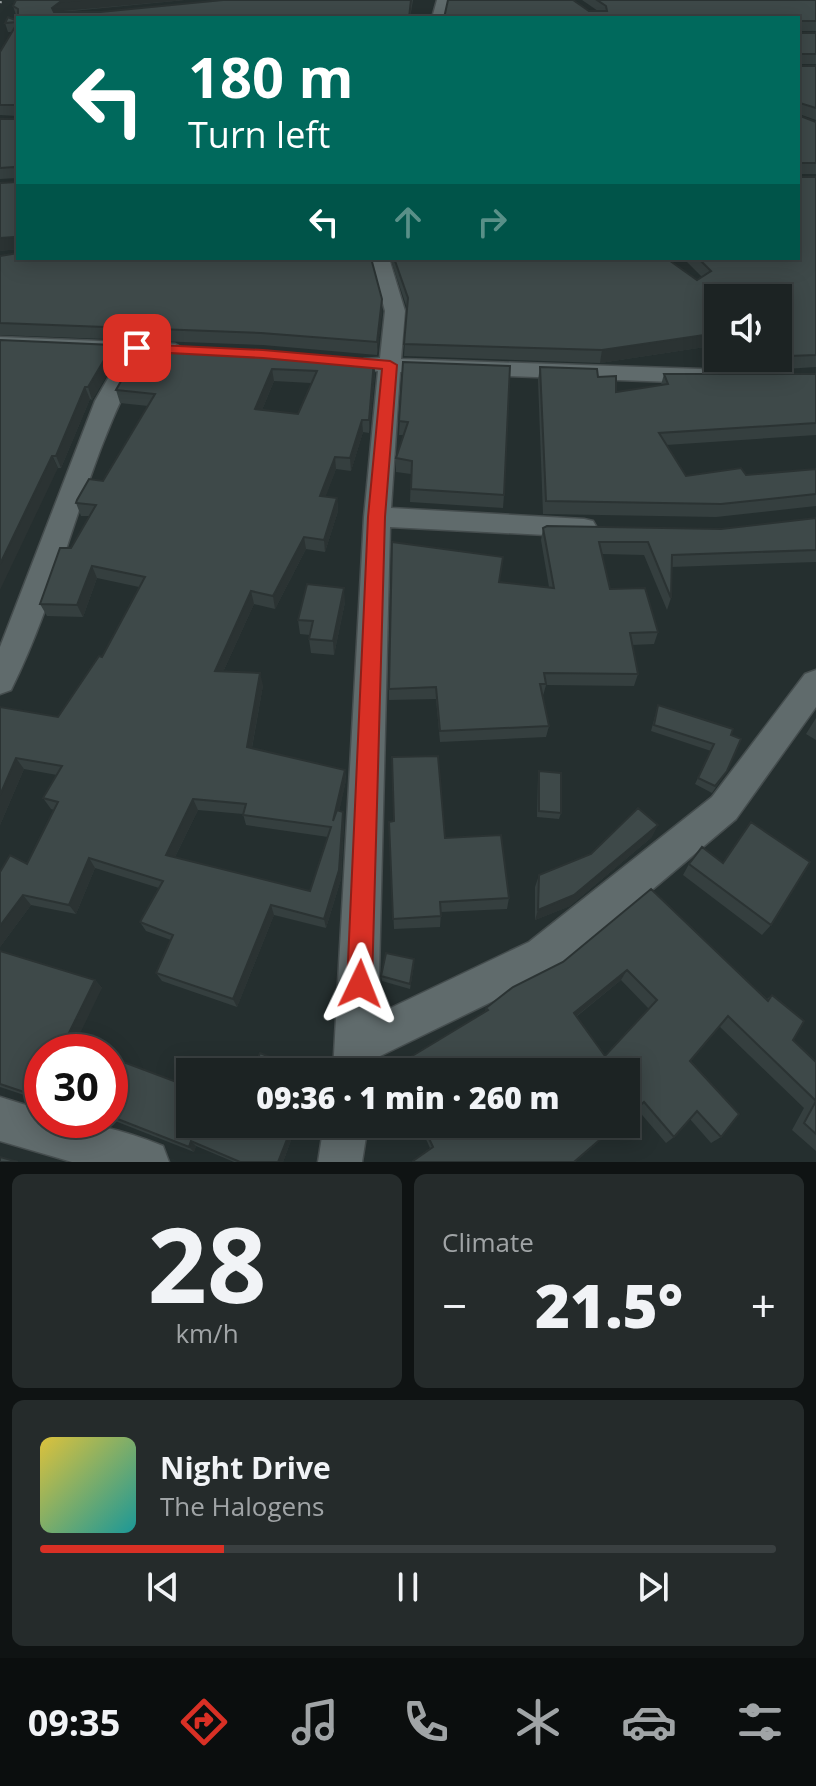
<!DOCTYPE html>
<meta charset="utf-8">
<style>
:root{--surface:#1c2323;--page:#252b2b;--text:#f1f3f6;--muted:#a0a4a6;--line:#3a4041;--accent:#d93025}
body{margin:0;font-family:"Open Sans",sans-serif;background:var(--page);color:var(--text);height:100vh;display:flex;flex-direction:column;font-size:30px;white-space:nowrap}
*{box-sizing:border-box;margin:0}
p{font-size:26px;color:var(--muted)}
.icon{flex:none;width:44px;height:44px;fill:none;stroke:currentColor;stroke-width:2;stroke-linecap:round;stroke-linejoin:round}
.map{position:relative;height:1162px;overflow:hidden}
.drawer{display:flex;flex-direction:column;gap:12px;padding:12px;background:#0f1313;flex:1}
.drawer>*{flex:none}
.top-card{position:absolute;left:16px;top:16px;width:784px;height:244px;border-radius:0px;box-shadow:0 4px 20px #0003,0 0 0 2px var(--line);background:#00695c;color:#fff;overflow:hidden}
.controls{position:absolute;left:704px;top:284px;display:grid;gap:16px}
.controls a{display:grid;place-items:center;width:88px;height:88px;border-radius:0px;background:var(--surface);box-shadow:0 4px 20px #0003,0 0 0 2px var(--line);font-size:40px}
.speed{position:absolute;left:24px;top:1034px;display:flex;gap:16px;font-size:40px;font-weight:700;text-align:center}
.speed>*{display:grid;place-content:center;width:104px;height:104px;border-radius:50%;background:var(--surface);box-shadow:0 4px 20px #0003,0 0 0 2px var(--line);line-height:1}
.speed .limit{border:12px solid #d22;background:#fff;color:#111}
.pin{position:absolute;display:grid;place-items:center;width:68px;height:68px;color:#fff;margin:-34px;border-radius:16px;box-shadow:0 4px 12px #0006}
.me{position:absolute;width:88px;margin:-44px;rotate:2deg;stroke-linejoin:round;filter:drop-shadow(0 0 6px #0008)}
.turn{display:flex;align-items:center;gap:28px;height:168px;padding:0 40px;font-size:36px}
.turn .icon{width:104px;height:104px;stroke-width:2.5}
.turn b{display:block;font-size:56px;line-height:68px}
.lanes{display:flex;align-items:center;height:76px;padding:0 40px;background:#0003;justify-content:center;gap:40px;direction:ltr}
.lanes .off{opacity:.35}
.big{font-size:60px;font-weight:800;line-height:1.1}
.drawer .card{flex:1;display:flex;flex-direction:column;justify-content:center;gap:12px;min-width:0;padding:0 28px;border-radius:12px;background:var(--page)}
.drawer .dial{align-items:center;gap:0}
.dial b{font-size:104px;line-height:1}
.song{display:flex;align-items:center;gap:24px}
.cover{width:96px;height:96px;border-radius:12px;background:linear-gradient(135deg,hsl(50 70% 55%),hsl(180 70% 35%))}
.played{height:8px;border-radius:4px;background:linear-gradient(90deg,var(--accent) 25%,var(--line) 25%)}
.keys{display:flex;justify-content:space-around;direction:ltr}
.heat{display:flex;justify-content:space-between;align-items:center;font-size:44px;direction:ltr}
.drawer .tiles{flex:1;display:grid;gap:12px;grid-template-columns:1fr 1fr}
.card:last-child{grid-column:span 2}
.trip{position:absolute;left:176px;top:1058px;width:464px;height:80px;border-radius:0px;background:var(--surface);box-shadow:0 4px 20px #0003,0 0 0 2px var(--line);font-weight:800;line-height:80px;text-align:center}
.tab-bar{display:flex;height:128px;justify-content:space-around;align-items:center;background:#0b0e0e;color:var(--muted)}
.tab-bar .icon{width:56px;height:56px}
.tab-bar .selected{color:var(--accent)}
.tab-bar b{font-size:36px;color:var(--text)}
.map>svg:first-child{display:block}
</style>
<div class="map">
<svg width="816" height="1162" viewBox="0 0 816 1162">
<rect width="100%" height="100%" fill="#252f2f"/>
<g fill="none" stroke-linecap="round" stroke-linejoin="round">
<defs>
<path id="street" d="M437,0H449L444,18H432Z
M371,258H389L405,311L401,359L701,369L712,376L701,383L400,372L391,508L584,519L593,521L597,528L593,535L584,537L390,527L378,1014L529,942L712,797L805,674L816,670V707L736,819L557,970L376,1058L375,1072H333L364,517L378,371L364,369L361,364L364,359L380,358L385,311Z
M0,337L175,344L186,350L175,356L144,355C84,460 65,582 11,690L0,694V647L95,401L122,354L0,349Z
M0,1097L42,1110V1120C84,1120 124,1130 163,1146L169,1162H72L0,1141Z
M324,1124H368L362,1162H318Z"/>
</defs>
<use href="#street" stroke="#454d4e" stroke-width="3"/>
<use href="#street" fill="#606b6c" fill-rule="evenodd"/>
<path stroke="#9aa1a2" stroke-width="3" stroke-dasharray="2 4" stroke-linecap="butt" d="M0,3L1,0"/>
</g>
<path fill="#353f3f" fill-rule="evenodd" d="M16,0H185L62,12H100L223,0H413L410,18H18V249L0,251L17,178L0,179V119H17V116L0,115V52L12,32H8L5,23L15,20L18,17L16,15L13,6Z
M582,0H816V31H799V33H816V64H799V66H816V120L799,114L798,115L816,122V174H800V177H816V367L785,369L774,358H778V298H718V345L600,363L404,356L407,308L390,258H666L697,280L702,277L683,258H798L589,11H598Z
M0,256L382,311L377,355L263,345L0,335Z
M0,340L117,358L92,400L90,399L61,468H58Z
M141,346L374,361L375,374L369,433L363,432L351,471L336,469L325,497L337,498L338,511L325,552L306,549L275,609L254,604L223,672L263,685L252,748L345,770L346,780L339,811L344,822L341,879L326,928L274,915L237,1007L162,981L156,973L171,940L146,931L140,922L159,888L95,868L76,914L31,905L0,947V872L27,864L54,810L51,809L43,798L57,775L24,769L0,825V707L58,717L102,657L139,587L97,578L83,617L47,616L40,604L90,516H81L76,503L103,481L148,406L120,403L116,390ZM274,381L311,383L298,414L262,410ZM198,810L243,814L246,825L328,837L310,891L175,857Z
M403,362L504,495L503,508L410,502L411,474L396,472V458L404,435H399Z
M540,367L598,377L616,392L661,385L664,374L816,375V435L666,445L686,476L746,475L816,469V506L716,517L543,514L538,380Z
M816,518V562L671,567V598L667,610L644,555L602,554L610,589L658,632L654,644L632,645L638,674L634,686L546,685L543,696L549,726L546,737L440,742L436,699L389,700V689L499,582L549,587L541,540L543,528L721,529Z
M345,602L334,655L311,653L309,639L310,635L300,634L298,620Z
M658,705L731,735L723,777L712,793L695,784L711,751L651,731Z
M816,718V740L806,734Z
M539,771L561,813L559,819L537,817L538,777Z
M389,822L445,838L509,898L507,909L441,912L440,927L394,929Z
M652,837L570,906L535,920V887L539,875Z
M689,864L771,925L762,935L683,875Z
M651,889L767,999L772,995L793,1040L816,1062V1151L792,1130L804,1108L719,1026L690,1061L721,1137L711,1143L690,1119L674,1137L666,1143L637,1109L626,1118V1072H395L394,1067L485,1012L486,1008L563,962ZM621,980L649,1009L605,1056L576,1017Z
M0,951L95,980L102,988L42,1052V1101L0,1087Z
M414,964L410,989L382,981L381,976Z
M110,1057L190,1124H297L283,1162H234L196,1146L194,1152L110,1119Z
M419,1124H619L575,1162H413V1161L430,1148Z"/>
<path fill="#2b3333" d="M81,0H185L63,11L54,18L52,8L60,2Z
M14,237L18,249L0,251V238Z
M382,299V311L377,355V342Z
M718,333V345L600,363L602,350Z
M113,345L117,358L92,400L88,387Z
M374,361L375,374L369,433V420Z
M272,369L274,381L257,422L255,409Z
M85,387L90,399L61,468L56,456Z
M362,420L363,432L351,471L350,458Z
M52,456L58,468L0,590V564Z
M335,457L336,469L321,509L320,496Z
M337,498L338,511L325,552L324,540Z
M304,537L306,549L275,609L273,596Z
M92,566L97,578L83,617L77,605Z
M344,588L345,602L334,655L333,641Z
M251,591L254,604L218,683L215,671Z
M260,673L263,685L250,758L247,747Z
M16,758L24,769L0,825V795Z
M345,770L346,780L335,831L333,821Z
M193,799L198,810L171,865L166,855Z
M343,812L344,822L341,879L326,928L324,919Z
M658,825L652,837L570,906L535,920L538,910Z
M89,858L95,868L76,914L69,905Z
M23,895L31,905L0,947V926Z
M271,905L274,915L237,1007L233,999Z
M627,970L621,980L569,1022L574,1013Z
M95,980L102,988L74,1046L66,1039Z
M293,1124H297L283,1162H278Z
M191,1141L196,1146L194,1152L189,1147Z"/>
<path fill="#3e4949" stroke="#2b3333" stroke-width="2" fill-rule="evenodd" d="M16,0H81L60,2L52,8L54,12H100L223,0H411L409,18H18V243L14,237L0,238V183L16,182L17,170L14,167L0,168V119H17V105H0V52L18,22L5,23L8,17L15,20L18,17V9L13,6Z
M448,0H573L589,11H607L606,6L597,0H816V21H799V33H816V54H799V66H816V108L800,103L798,115L816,122V163H800V177H816V355L789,356L778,345V298H718V333L602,350L404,344L408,298L394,258H666L697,280L711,271L698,258H798V18H444Z
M18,253V258H371L382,299L377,342L261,333L0,323V256Z
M0,340L113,345L88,387H85L56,456H52L0,564Z
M141,346L261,351L374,361L369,420H362L350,458L335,457L320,496L337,498L324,540L304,537L273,596L251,591L215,671L260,673L247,747L345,770L333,821L337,810L343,812L339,870L324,919L271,905L233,999L156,973L173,935L140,922L163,881L89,858L69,905L23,895L0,926V872L10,855L27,864L58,802L43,798L62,766L16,758L0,795V707L58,717L99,656L102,657L145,577L92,566L77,605L40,604L60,548H71L96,505L76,503L77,500L89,479L103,481L155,394L116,390ZM272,369L317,371L298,414L255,409ZM193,799L246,804L243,815L331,827L310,891L166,855Z
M403,362L510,366L504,495L411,489L412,461L396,458L408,422L399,421Z
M540,367L597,369L598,377L616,376V392L668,384L664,374H816V423L659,433L686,476L741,468L746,475L816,469V494L721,504L546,501Z
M816,518V550L672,555L671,598L648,542H599L610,589L645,588L658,632L630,633L638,674L544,673L546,684H540L549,726L440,731L436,687L389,689L392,542L503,557L499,582L554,588L543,528L547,526L721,529Z
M307,584L344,588L333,641L309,639L313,621L298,620Z
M658,705L733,729L731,735L741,739L727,771L715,786L698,778L714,744L654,725Z
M438,756L445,838L501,835L509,898L440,902L441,916L393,919L389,822L394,821L392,757Z
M539,771L561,773V813L539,811Z
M638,808L658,825L574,895L538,910L539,875L591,854Z
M751,822L810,862L771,925L689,864L702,847L723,863Z
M651,889L768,1001L772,995L804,1021L793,1040L816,1062V1101L728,1016L690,1061L739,1114L721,1137L697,1111L674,1137L644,1102L626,1117V1072H397L394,1067L488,1010L486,1008L513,987L563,962ZM627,970L657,1000L605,1056L574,1013Z
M0,951L95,980L66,1039L85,1045L84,1048L96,1052H42V1098L0,1084Z
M386,953L414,959L410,984L381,976Z
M260,1053L306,1072H252Z
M110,1057L190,1087V1124H293L278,1162H240L191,1141L189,1147L110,1116Z
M816,1101V1134L804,1123Z
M422,1124H618L574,1162H414L413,1161L433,1147Z
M0,1157L18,1162H0Z"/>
<path fill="#d93025" stroke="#8d1f18" stroke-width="2" d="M137,344L263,350L390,361L397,365L385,517L372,984L369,993L360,996L351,993L347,984L368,517L382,369L263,358L132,351V345Z"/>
</svg>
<div class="controls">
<a><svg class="icon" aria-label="sound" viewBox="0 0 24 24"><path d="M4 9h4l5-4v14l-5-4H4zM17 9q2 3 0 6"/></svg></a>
</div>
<div class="speed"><div class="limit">30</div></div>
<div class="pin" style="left:137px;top:348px;background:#d93025"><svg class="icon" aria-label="arrive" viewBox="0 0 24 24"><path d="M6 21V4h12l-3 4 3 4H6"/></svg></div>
<svg class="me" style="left:360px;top:984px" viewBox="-20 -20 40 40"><path d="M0-17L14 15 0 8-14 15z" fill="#d93025" stroke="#fff" stroke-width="4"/></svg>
<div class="trip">09:36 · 1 min · 260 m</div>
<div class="top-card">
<div class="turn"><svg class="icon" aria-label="left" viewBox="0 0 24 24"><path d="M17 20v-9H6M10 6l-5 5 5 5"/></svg><div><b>180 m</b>Turn left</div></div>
<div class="lanes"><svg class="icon" aria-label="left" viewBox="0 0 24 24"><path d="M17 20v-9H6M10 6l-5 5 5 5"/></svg><svg class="icon off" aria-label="ahead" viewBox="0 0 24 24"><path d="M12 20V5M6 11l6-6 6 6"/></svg><svg class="icon off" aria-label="right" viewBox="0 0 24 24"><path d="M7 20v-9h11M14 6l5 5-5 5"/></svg></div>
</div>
</div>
<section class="drawer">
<div class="tiles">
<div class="card dial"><b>28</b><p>km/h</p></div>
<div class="card"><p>Climate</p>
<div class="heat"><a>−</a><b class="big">21.5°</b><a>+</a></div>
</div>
<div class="card">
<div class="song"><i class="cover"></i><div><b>Night Drive</b><p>The Halogens</p></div></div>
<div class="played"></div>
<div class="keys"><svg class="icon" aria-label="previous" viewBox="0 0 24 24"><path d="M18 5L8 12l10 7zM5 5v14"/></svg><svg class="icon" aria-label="pause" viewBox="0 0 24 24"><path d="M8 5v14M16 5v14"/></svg><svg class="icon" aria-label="next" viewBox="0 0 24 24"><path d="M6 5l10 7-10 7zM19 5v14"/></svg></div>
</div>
</div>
</section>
<nav class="tab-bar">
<b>09:35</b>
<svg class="icon selected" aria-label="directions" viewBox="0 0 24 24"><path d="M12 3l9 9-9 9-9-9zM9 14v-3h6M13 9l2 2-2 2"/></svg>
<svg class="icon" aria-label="music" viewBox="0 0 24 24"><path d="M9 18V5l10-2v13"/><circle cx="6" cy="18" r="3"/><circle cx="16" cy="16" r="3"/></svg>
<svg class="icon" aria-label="phone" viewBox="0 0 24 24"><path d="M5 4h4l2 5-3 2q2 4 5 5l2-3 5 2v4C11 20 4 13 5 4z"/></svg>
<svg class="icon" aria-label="climate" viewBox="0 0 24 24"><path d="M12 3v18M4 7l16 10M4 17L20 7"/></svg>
<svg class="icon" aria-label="car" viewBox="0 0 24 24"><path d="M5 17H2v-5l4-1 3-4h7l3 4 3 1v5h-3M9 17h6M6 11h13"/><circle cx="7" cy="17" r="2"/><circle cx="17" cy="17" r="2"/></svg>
<svg class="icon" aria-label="filters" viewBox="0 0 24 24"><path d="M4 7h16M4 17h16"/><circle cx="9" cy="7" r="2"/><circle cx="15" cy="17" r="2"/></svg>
</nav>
